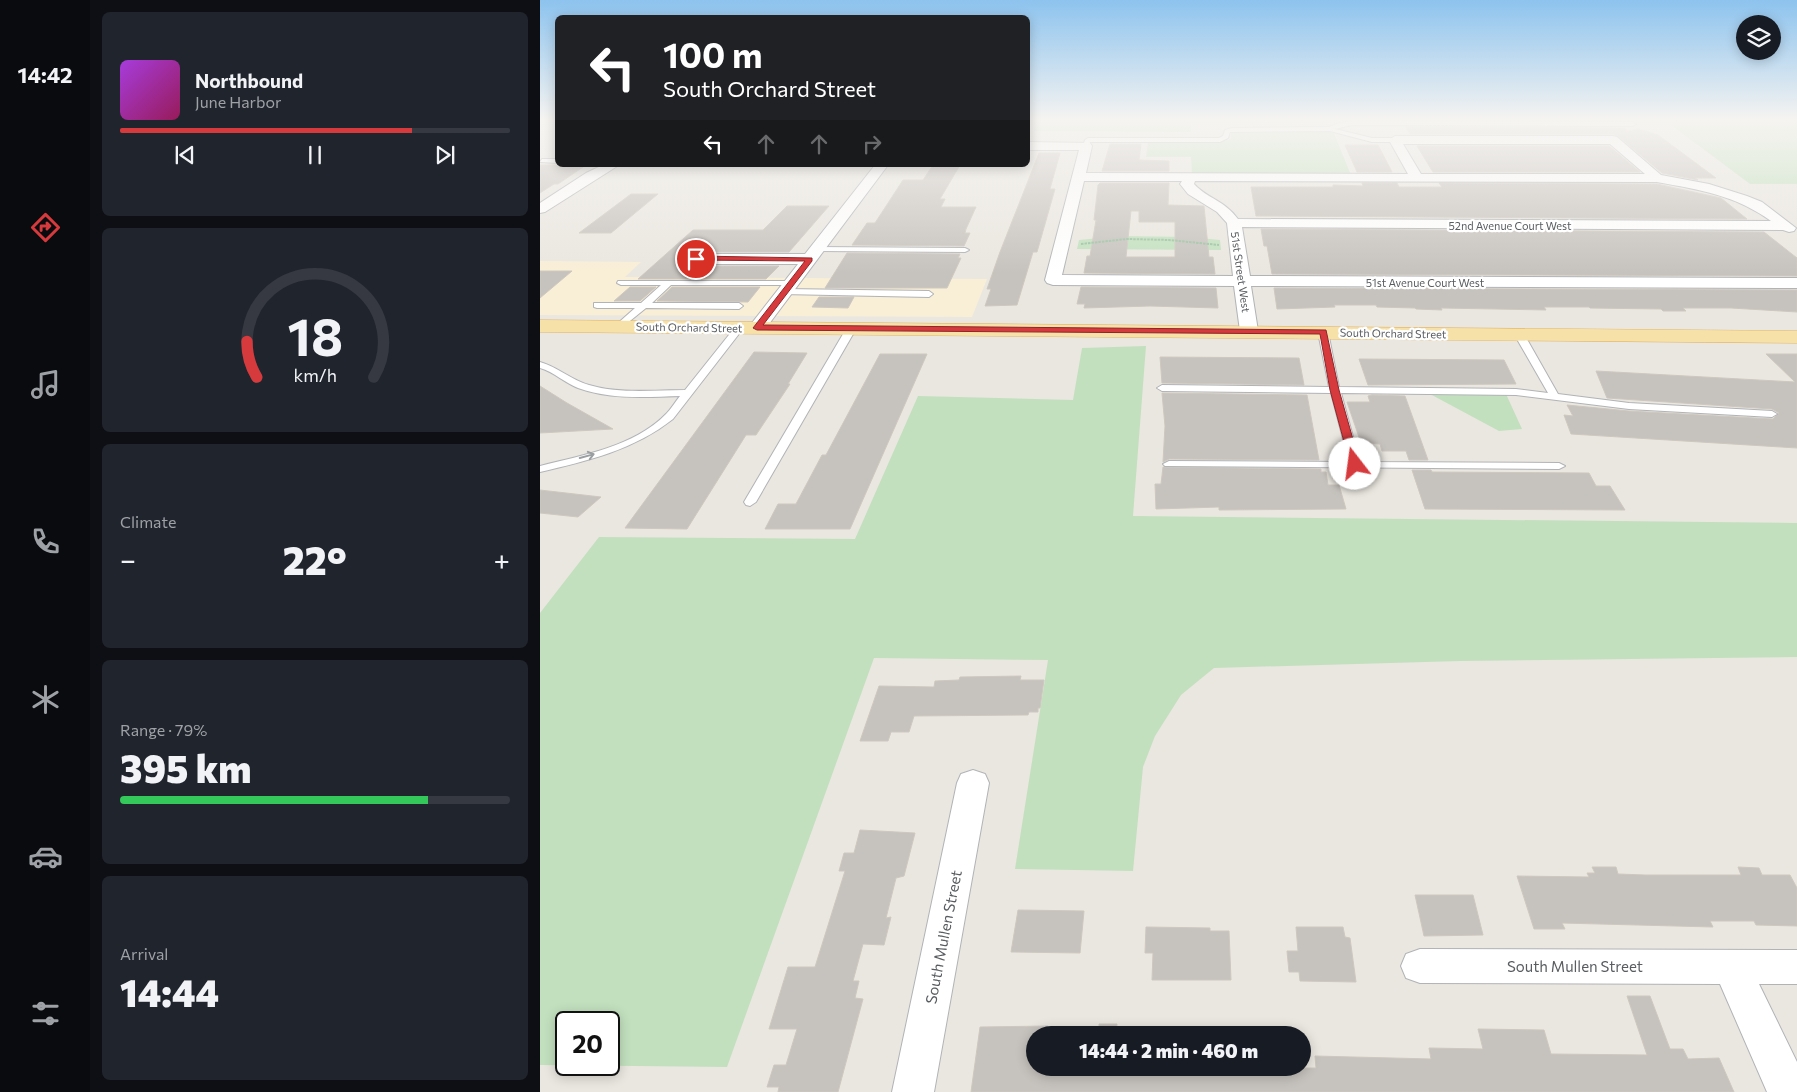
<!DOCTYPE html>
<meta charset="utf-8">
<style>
:root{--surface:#171b24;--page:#20242c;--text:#f1f3f6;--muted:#9ea1a6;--line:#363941;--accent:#d73a3d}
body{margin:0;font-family:Commissioner,sans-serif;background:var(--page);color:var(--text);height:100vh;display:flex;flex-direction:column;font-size:19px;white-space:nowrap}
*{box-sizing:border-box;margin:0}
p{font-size:16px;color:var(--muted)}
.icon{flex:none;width:28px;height:28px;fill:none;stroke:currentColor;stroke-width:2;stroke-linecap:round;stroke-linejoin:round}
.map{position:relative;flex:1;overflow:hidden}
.details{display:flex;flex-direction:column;gap:12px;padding:12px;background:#0d0f14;width:450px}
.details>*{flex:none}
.banner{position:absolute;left:15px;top:15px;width:475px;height:152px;border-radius:8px;box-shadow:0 2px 12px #0003;background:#202124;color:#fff;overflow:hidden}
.controls{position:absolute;left:1196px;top:15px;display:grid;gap:10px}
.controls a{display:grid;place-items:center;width:45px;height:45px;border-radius:50%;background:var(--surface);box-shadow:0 2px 12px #0003;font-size:25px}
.speed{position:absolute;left:15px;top:1011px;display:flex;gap:10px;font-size:25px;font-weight:700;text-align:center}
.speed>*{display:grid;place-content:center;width:65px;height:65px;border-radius:50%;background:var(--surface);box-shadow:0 2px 12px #0003;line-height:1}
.speed .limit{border:2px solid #111;border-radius:8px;background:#fff;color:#111}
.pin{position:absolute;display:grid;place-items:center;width:42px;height:42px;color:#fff;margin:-21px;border:2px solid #fff;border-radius:50%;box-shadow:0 1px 5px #0007}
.me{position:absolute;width:55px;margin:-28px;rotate:345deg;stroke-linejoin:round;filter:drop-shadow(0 0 4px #0008)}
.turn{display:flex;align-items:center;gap:18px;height:105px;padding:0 25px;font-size:22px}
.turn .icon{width:65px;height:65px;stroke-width:2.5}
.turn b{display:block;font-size:35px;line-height:42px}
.lanes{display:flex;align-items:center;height:48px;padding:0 25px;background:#0003;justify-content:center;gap:25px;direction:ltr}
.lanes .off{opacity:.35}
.big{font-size:38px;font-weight:800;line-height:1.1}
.details .widget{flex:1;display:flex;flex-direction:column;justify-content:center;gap:8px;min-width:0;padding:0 18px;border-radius:8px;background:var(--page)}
.details .dial{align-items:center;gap:0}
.dial svg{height:130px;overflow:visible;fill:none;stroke:var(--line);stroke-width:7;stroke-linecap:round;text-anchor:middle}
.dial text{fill:var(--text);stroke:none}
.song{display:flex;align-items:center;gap:15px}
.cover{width:60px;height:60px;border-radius:8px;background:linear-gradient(135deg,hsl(280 70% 55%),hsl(330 70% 35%))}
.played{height:5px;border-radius:2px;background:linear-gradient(90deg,var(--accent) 75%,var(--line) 75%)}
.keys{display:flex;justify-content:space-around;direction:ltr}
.heat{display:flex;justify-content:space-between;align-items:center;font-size:28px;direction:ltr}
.charge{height:8px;border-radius:4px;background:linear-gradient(90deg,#34c759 79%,var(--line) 0)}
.trip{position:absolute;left:486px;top:1026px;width:285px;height:50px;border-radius:25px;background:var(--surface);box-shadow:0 2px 12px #0003;font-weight:800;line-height:50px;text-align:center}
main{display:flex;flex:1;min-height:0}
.dock{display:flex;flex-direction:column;width:90px;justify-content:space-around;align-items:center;background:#090b0e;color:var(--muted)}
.dock .icon{width:35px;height:35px}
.dock .active{color:var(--accent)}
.dock b{font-size:22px;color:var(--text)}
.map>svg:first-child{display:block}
</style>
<main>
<nav class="dock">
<b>14:42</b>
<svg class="icon active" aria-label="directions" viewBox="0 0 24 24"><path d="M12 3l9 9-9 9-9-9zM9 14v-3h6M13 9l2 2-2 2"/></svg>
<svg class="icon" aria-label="music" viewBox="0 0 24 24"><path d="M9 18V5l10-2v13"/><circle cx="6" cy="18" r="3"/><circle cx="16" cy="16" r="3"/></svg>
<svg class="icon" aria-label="phone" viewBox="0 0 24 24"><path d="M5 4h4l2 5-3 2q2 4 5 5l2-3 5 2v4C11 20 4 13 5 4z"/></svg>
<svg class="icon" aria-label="climate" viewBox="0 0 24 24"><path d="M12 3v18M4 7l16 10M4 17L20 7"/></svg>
<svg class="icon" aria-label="car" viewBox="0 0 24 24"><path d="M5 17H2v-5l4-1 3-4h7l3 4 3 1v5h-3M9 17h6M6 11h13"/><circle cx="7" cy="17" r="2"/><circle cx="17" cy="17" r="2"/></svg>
<svg class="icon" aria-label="filters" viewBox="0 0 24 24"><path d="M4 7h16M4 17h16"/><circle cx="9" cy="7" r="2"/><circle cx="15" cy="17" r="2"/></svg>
</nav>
<section class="details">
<div class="widget">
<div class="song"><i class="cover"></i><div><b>Northbound</b><p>June Harbor</p></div></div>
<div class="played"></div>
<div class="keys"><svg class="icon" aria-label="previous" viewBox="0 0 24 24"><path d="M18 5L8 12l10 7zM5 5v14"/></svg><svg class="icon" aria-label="pause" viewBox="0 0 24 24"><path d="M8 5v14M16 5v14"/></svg><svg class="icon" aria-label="next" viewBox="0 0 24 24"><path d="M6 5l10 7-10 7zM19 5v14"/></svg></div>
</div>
<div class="widget dial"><svg viewBox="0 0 100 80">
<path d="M14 69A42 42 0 1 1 86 69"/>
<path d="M14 69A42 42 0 0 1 8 47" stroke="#d73a3d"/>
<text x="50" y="56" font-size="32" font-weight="700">18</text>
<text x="50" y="72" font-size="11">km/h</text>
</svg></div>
<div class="widget"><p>Climate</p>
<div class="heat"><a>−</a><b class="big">22°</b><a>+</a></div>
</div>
<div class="widget"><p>Range · 79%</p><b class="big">395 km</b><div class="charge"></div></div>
<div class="widget"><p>Arrival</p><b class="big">14:44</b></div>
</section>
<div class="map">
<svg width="1257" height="1092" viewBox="0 0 1257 1092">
<rect width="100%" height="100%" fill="#eae7e0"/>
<path fill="#f9eed6" d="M0,261L101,262L85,277L447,279L432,317L0,315Z"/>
<path fill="#c2e0be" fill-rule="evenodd" d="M495,120H651V132L494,131Z
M880,120H1257V184H1210L1127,122Z
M698,131H793L811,175H652L651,157H606L608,141H684L691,139V133Z
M580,236L648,237L680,240L681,250L537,249L539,240Z
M606,346L593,516L1257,523V657L920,661L674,668L641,695L615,736L603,767L593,871L475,869L508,660L334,658L187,1067L0,1065V613L59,537L315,539L378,396L533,400L542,348ZM69,1022V1065H26V1022Z
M890,394H966L982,429L959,431Z"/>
<path fill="#c6c2bd" stroke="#cec8bf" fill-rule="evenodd" d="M866,127L1084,128L1088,131L1099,129L1118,135L1176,178H1155L1158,180L1122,173L1078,136L1073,134H870Z
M570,144H601L599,160L629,161V171H562Z
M805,145H838L852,172H817Z
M877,146H1069L1100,172H893Z
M499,153H520L510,189H515L497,252H493L477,305L445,306L451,289H447L460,252Z
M0,165H46L18,184H14L0,193Z
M393,165H420L400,199H405L401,207H436L426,229L425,233H430L424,246L312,245L327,223H335L363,180H383Z
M560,183H629L628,205L664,206L669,257H673L675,274L544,273L547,256H550L556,220H554L558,185ZM591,211H599V222H635V257H586Z
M822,183H857L859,187H902L899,183L1117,184L1181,198L1207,219L716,216L711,187H793V185L823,186Z
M91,194H118L71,233H39Z
M247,206H289L249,252H156L149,254L146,258L148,263L156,266H239L226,279H98L153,230H223Z
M721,229L1224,232L1257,258V276L732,274L727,246H724Z
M307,253L420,254L418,258H421L407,288H285Z
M0,271H32L0,298Z
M90,287H116L100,301H74Z
M132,287H220L208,302L117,301Z
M541,287L676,288L678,308L610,306L544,308L545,304H537Z
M734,288L1257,290V312L1191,308H1143L1146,311H1123L1121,309L1050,308L1049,307H1004L1006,310L901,308L902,310L876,309L875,308L837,307L836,305H794L795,307L737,309Z
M279,297H314L308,308L272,307Z
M214,352L267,353L248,384H250L216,435H206L147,529L85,528Z
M340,354H387L310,529H225L238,504H256L282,455H286Z
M1226,354H1257V448L1031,434L1024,415L1033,416L1027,405L1089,411L1233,419L1239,413L1232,409L1067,398L1056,371L1255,382Z
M620,357L759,358L764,385L622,383Z
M819,359L964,360L976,384L828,385Z
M0,386L27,403L73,429L0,433Z
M622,393L767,395L779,460L629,459L623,462L625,426Z
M832,395L865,396L888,460H869L866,451H842L840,444L821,443L807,402H830L828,396Z
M623,467L781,469V472H786L788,485H799L806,509L679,510V507L616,509L615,484H621Z
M872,470H891L892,472L1049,473L1056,486H1070L1085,510L885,509Z
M0,490L61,497L38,517L0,513Z
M481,676L480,680H504L500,708H498V712H489L488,715L374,716L369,732H351L348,741H320L339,686L394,687L395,681L419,680L420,677Z
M320,830L375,833L364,876L356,878L346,918L351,917L344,945L323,944L313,981H319L315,998L323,999L298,1092H238L239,1087H227L234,1065H246L257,1029H229L248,967H275L305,871H299L304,853H314Z
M1052,867H1076L1078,874L1105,875H1201L1198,867L1219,868L1222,875H1250L1257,888V926L1216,925L1214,921H1170L1173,927L1022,923L1025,929H994L977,876L1049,877L1047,873H1055Z
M875,895H933L943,935L884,936Z
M478,910L544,911L540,953L471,952Z
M606,927L670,928V931H689L691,980H612L613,953H605Z
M756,927H803L805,937L810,938L816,982L760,981L759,972H749L747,951H758Z
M1087,996H1110L1130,1049H1143L1148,1059L1179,1058L1194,1092H431L440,1027L508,1026L507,1035H495V1068H776L775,1056L891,1059L889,1048L943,1049L938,1029L1004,1030L1011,1054L1107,1055Z
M559,1024H577L576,1035H559Z"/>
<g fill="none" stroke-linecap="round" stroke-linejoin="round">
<defs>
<path id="service" d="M812,121L1093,122L1096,124L1093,126L812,125L795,129L832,138H855L858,140L855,142H832L790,131L692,132H690L688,138L680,142H550L548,147L543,146L545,140L548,138H679L683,136L685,130L692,128L789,127L799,123Z
M18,159V163L0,162L2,159Z
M275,247L425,248L429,250L425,252L278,251L274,249Z
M78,281H251L255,283L251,285H131L112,303H199L203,306L199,309L106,308L80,329L76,326L77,324L95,308H57L54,307V303H101L121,285H81L77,283Z
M245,289L389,291L393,294L389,297L242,294V290Z
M199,325L204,328L202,330L133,419C94,450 47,461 0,472V466C42,455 94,447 126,414C131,409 135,402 140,396C107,397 71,400 38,388C25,383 14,372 0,368V362C18,367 31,380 49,385C79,394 113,390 145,390L196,326Z
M311,326L316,329L216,502L210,506L206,505L204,502L306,329Z
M783,329L788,332L799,387L976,389L1008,393L974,334L979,331L984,334L1018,394L1089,403L1232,411L1237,414L1232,417L1089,409L976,395L801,393L820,462L1019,463L1025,466L1019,469L625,466L623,464L629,461L809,462L791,393L622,391L617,388L622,385L789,387L778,332Z"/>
<path id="minor" d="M855,136H1073L1077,137L1121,175L1169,184L1207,196L1222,202L1256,228L1254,231L1249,232L1243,230L702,227L710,276L1257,278V288L711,286L718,331L715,335L709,336L703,335L700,331L694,286L513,285L507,283L505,280L539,150H488V142L550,143L552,146L546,173L868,174L849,140ZM863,144H1070L1105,174H881ZM544,181H642L640,184L648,194L677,212L687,223L693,276L522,275ZM655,181L1117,182C1160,190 1195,195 1231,221L698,219C684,200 668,199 654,184Z
M63,165H79L5,212L0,213V203L46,173Z
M335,165H348L223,332L217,333L211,332L208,328L258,264H156L150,262L148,259L150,256L156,254H265Z
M433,770L445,774L449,783L394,1092H352L417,783L421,774Z
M880,949L1257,950V984H1219L1257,1062V1092H1227L1180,984L880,983L866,978L861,966L866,954Z"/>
<path id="primary" d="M0,320L1257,331V343L0,332Z"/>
</defs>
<use href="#service" stroke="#b1b3b7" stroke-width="2"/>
<use href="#minor" stroke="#b1b3b7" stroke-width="2"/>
<use href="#primary" stroke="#e2b161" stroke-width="1"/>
<path stroke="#9ac2a1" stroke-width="2" stroke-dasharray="2.5 1" stroke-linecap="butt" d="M541,244L587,239L629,240L679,245"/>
<use href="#service" fill="#fff" fill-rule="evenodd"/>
<use href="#minor" fill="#fff" fill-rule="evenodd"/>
<use href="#primary" fill="#f6e2a9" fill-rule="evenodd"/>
</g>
<defs><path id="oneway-shaft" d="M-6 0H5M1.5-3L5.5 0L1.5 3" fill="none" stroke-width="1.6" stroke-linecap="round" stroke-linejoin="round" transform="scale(1.25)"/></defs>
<use stroke="#9b9ea0" href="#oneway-shaft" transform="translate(47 456) rotate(-15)"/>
<linearGradient id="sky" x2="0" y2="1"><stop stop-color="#8dc3ee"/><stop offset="0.44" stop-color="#f6f4f1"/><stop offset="1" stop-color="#f6f4f1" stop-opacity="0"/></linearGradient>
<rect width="1257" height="273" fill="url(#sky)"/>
<path fill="#d73a3d" stroke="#8c2628" d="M156,256L272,258V261L223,325L786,330L799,390L820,464L815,467L810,464L790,390L780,334L217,330L213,328L265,261L154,260L153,259Z"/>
<g text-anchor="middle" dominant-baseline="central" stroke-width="4.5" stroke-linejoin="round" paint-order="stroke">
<g font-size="11" fill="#595d60" stroke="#fff">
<text x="970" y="225">52nd Avenue Court West</text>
<text transform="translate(701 272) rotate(82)">51st Street West</text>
<text x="885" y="282">51st Avenue Court West</text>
<text transform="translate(149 327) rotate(1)">South Orchard Street</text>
<text transform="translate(853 333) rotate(1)">South Orchard Street</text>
</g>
<g font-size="15" fill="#595d60" stroke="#fff">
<text transform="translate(403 937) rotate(-79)">South Mullen Street</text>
<text x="1035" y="966">South Mullen Street</text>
</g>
</g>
</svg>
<div class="controls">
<a><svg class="icon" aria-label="layers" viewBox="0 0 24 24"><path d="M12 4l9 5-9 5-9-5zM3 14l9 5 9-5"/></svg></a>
</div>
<div class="speed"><div class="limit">20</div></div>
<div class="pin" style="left:156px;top:259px;background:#d93025"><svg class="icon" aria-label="arrive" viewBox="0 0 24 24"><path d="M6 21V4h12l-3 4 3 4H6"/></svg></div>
<svg class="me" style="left:815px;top:464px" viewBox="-20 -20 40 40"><circle r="19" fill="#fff"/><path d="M0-13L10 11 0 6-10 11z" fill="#d73a3d"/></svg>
<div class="trip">14:44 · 2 min · 460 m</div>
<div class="banner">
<div class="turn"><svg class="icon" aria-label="left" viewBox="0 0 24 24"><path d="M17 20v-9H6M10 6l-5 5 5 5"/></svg><div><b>100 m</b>South Orchard Street</div></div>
<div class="lanes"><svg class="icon" aria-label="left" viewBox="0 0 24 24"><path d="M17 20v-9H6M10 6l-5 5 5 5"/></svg><svg class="icon off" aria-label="ahead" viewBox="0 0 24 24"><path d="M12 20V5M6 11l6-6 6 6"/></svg><svg class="icon off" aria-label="ahead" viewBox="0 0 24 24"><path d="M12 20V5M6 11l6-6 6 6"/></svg><svg class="icon off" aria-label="right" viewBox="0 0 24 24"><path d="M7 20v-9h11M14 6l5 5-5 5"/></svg></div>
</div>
</div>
</main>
